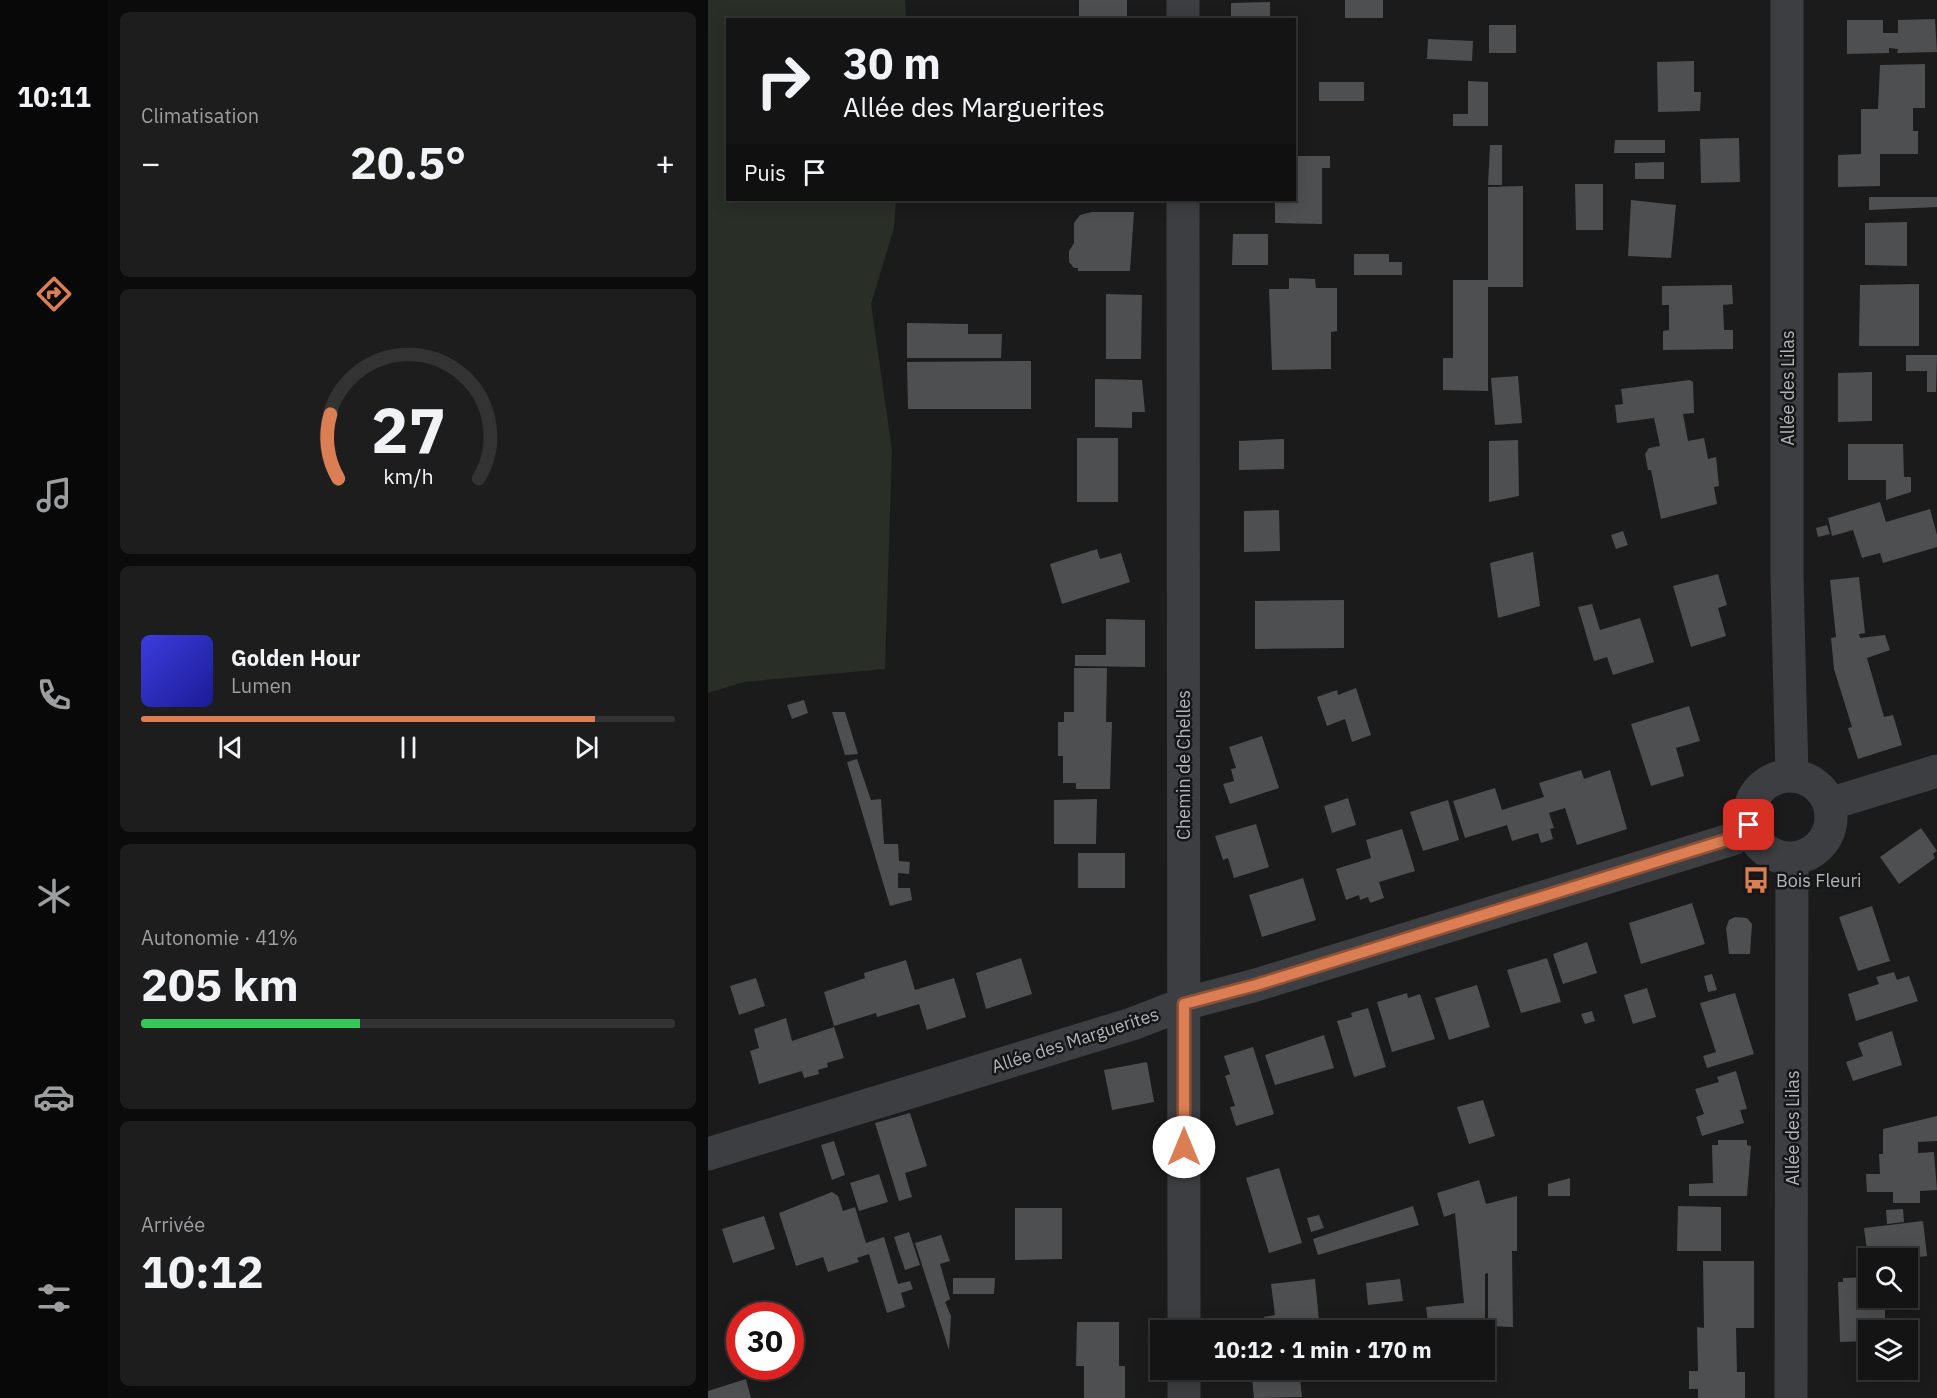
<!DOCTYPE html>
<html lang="fr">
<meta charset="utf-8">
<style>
:root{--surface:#141415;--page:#1d1d1e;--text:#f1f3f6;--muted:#9d9ea0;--line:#333334;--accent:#dc7e53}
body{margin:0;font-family:"IBM Plex Sans",sans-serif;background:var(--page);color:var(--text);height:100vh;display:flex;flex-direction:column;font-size:22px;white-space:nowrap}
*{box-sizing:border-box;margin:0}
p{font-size:20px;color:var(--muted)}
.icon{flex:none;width:33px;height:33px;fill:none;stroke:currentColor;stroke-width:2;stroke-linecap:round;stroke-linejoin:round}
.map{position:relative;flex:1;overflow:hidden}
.sheet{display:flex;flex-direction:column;gap:12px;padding:12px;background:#0b0b0c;width:600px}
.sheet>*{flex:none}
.top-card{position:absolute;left:18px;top:18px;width:570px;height:183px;border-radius:0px;box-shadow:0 3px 15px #0003,0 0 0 2px var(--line);background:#141415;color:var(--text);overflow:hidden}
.buttons{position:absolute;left:1150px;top:1248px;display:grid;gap:12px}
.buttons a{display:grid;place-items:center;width:60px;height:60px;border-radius:0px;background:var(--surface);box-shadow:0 3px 15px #0003,0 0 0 2px var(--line);font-size:30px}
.speed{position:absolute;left:18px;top:1302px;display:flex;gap:12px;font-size:30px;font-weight:700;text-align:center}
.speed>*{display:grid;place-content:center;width:78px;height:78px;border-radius:50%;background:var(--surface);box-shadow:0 3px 15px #0003,0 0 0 2px var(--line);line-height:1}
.speed .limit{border:9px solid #d22;background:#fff;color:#111}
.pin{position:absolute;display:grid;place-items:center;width:51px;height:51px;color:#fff;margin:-26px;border-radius:12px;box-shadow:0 3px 9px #0006}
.me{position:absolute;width:66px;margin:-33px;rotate:0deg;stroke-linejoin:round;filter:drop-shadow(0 0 4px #0008)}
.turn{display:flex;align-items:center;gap:21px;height:126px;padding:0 18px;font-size:27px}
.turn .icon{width:78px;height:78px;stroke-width:2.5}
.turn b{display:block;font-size:42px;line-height:51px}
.then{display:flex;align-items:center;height:57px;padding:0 18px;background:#0003;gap:12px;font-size:22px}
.big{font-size:45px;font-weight:800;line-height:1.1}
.sheet .widget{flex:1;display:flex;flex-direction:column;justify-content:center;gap:9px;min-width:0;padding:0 21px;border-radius:9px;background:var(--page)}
.sheet .dial{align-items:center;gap:0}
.dial svg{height:156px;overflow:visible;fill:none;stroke:var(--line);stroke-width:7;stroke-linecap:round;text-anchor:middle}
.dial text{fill:var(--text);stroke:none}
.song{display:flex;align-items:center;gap:18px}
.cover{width:72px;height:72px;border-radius:9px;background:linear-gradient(135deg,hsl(240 70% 55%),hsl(240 70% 35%))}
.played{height:6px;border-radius:3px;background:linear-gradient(90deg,var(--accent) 85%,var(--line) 85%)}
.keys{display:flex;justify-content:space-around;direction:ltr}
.heat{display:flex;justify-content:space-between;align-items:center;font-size:33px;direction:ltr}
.charge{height:9px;border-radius:4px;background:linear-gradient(90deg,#34c759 41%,var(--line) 0)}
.trip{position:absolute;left:442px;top:1320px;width:345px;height:60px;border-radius:0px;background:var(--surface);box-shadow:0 3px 15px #0003,0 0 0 2px var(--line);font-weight:800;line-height:60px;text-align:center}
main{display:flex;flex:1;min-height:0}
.tab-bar{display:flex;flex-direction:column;width:108px;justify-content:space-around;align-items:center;background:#080808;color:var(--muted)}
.tab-bar .icon{width:42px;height:42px}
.tab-bar .selected{color:var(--accent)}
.tab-bar b{font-size:27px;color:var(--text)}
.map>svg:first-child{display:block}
</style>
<main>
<nav class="tab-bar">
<b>10:11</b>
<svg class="icon selected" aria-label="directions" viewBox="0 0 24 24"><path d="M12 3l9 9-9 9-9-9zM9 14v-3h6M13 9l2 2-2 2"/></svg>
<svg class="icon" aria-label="music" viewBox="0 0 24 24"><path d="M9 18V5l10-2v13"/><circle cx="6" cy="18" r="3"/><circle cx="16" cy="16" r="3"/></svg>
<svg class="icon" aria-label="phone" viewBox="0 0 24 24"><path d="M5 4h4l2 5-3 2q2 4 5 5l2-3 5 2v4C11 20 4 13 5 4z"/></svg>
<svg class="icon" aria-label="climate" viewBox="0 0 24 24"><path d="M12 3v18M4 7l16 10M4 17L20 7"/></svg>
<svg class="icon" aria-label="car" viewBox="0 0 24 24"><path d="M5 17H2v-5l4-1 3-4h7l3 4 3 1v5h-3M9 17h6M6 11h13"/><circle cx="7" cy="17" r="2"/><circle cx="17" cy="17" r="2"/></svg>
<svg class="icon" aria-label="filters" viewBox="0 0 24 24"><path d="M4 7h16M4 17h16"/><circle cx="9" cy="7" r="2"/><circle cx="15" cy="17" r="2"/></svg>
</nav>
<section class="sheet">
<div class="widget"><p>Climatisation</p>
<div class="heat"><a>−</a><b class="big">20.5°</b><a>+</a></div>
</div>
<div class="widget dial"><svg viewBox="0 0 100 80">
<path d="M14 69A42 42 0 1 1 86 69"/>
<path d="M14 69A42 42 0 0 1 10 36" stroke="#dc7e53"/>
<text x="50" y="56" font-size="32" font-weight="700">27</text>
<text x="50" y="72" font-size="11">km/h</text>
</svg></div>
<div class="widget">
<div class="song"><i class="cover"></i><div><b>Golden Hour</b><p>Lumen</p></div></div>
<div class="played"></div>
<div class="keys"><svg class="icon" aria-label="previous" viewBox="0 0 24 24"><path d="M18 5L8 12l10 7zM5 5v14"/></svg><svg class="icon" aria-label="pause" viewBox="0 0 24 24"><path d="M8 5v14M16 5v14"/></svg><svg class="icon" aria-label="next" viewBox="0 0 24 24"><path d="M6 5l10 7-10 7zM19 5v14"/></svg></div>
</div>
<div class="widget"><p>Autonomie · 41%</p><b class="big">205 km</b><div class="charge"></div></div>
<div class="widget"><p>Arrivée</p><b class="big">10:12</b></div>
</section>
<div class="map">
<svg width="1229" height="1398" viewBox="0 0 1229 1398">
<rect width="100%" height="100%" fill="#1b1b1c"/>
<path fill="#292e27" d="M0,0H197L198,19L20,20V200H188L186,228L163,304L184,450L177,669L36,682L0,693Z"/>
<path fill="#4d4f51" d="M371,0H419V20H371Z
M637,0H675V18H637Z
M562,2V20H523V3Z
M1227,19L1229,52L1189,53L1190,49L1181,48V53L1139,54V20H1175V33H1190V20Z
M781,25H808V53H781Z
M720,39L765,41L764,61L719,59Z
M986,61V92H993L992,111L950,112L949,62Z
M1217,64V108H1205V131H1210V154H1172V186L1130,187V155L1153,154V109H1170L1172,65Z
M760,81L780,82V126H745V114H760Z
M611,82H656V101H611Z
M1031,138L1032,182L993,183L992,139Z
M907,140H957V153H906Z
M782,145H794V185H780Z
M586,156H622V168H614V224L567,223V202L586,200Z
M956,162V179H927V163Z
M867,184H895V230H868Z
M815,186V287H780V391L735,390V358H745V280H780V187Z
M1161,197H1229V207L1161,210Z
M923,200L968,205L963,258L920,256Z
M384,212H426L422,271H370V268H366L361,262V251L366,243V223L372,215Z
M1199,222V266L1157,265V223Z
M525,234H560V265H524Z
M646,254H681V262H694V275H646Z
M581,278L607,279L608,288H629V331L623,332V369L564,370L561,289H581Z
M1211,284V346H1151L1152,285Z
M1024,285L1025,304L1015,305L1016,330H1025V349L955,350V331L961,330V305H954V286Z
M398,294L434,295L433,359H398Z
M199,323L260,324V334H294L293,358H199Z
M1198,355H1229L1228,392H1219V371H1198Z
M323,361V409H200L199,362Z
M1164,372V421L1130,422V373Z
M810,376L814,423L787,425L783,378Z
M387,379L434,380L437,412H424V428L387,427Z
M982,380L985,382L986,413L975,414L980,441L996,438L1000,459L1008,457L1011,486L1006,487L1009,504L953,519L943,470H940L937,454L941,448L952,446L946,418L909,423L907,405L915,404L913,389Z
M369,438H410V502H369Z
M576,439V469L531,470V441Z
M810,440L811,496L781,502V441Z
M1140,444H1195L1196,477H1203V492L1178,500V480H1140Z
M1172,502L1178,522L1222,509L1229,535V547L1175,563L1172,553L1154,558L1145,530L1124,536L1120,518Z
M571,510L572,551L536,552V511Z
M1119,525L1122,534L1110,537L1108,528Z
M915,531L920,545L908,549L903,535Z
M389,549L392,559L413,553L422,582L354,604L342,564Z
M825,552L832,606L790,618L782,563Z
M1010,574L1019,605L1010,608L1018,636L983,647L965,586Z
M1151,577L1157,633L1151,634L1152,638L1177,635L1182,650L1159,658L1176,717L1185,715L1194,745L1150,759L1140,728L1144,727L1126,669L1123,638L1128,637L1122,580Z
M636,600V648L547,649V601Z
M884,604L892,630L932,618L946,662L905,675L899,657L886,661L870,607Z
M398,619L437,620V667L367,666V655H398Z
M366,668H399L398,722H404L402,789H368V783H355V756H350V722H356V712H366Z
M648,688L663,735L644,742L637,719L619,726L609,697L629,690L630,695Z
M96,700L100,713L84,719L79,705Z
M981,706L992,741L968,748L976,776L943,786L923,724Z
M124,712H137L150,754L137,755Z
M554,736L571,788L522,804L515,784L526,781L523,769L528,768L521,747Z
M149,759L163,800L173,799L176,844H190L191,861L202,862L201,874L190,873V888H202L204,900L182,906L139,762Z
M873,770L876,779L902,770L919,829L869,845L857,808L841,813L846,828L842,829L845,839L833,843L830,833L804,841L799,825L757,838L745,801L787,788L794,810L836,797L831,783Z
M640,798L648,825L624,833L616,806Z
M389,799L388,844H346V800Z
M740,800L751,840L715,851L702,812Z
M548,824L561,867L526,878L520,858L515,860L507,836Z
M1213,828L1229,851L1225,854L1227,858L1191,884L1172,857Z
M694,829L707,871L671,882L676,898L662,903L660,897L652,900L651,895L638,900L628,869L663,858L658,840Z
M370,853H417V888H370Z
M595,878L608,920L554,937L541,895Z
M984,903L997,944L933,964L921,923Z
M1164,906L1182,961L1150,971L1131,917Z
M1027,917L1039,918L1044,924L1042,954H1021L1018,928L1021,920Z
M879,942L889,973L855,984L845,954Z
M313,958L324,994L278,1009L268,973Z
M839,958L853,1002L813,1013L799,970Z
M198,960L207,990L246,978L258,1017L219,1030L211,1004L169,1017L168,1013L126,1026L116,992L157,978L156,973Z
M1186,972L1189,980L1201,976L1210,1001L1148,1021L1140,994L1171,984L1168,977Z
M1004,974L1009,990L1000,992L996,976Z
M48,978L57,1006L31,1015L22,986Z
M769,985L782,1027L741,1040L727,998Z
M939,988L948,1017L925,1024L916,995Z
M699,993L700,998L712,994L727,1039L684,1052L669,1002Z
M1027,993L1046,1054L999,1068L995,1056L1008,1052L992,1003Z
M660,1008L678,1067L646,1077L629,1021L644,1017L643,1013Z
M884,1011L887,1021L877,1024L873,1014Z
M78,1018L84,1041L126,1027L136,1058L119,1063L120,1067L110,1070L111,1074L96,1078L94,1071L51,1084L42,1051L51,1048L46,1029Z
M1184,1031L1194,1065L1145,1081L1138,1062L1155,1056L1150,1043Z
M616,1035L626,1068L567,1085L557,1055Z
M545,1047L566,1114L528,1126L522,1107L527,1106L517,1076L522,1074L516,1056Z
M439,1062L446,1102L404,1110L396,1070Z
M1028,1071L1039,1109L1032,1110L1036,1123L994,1136L988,1117L996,1114L987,1089L1011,1082L1009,1077Z
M775,1100L787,1136L761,1144L749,1107Z
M202,1113L219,1166L197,1173L204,1197L191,1201L167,1123Z
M1229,1116V1141L1210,1142V1153L1226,1152L1229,1190L1212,1191V1203H1185V1192H1159L1158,1174H1172L1171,1154H1175V1129Z
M1010,1140H1039V1145L1043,1146L1039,1196H981V1184L1005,1183L1004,1145H1010Z
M126,1141L137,1175L124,1180L113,1145Z
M571,1168L594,1243L561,1253L538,1178Z
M171,1174L180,1202L151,1211L142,1183Z
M862,1178V1196H840V1184Z
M771,1180L778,1204L809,1196V1251H804L805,1327L780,1326V1273L777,1274V1324L721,1330L718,1307L756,1303L747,1213L736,1217L729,1193Z
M124,1192L130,1196L135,1211L147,1207L158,1243L176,1237L190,1284L202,1281L205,1289L193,1293L197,1307L179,1313L161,1254L149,1258L151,1262L120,1272L115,1257L88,1266L71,1213Z
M705,1206L711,1225L610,1255L605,1239Z
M970,1206L1013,1207V1251H969Z
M307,1208H354V1259L307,1260Z
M1195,1209L1196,1222L1179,1224L1178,1210Z
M611,1215L616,1228L603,1232L599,1218Z
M56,1216L67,1249L25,1263L14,1229Z
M1215,1221L1219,1256L1202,1258L1203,1273L1200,1274V1258H1160L1156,1228Z
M201,1232L212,1265L197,1270L186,1237Z
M233,1235L242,1261L232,1264L242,1299L237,1302L243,1316L241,1350L207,1243Z
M995,1261H1046V1328H1028L1029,1372H1037V1398H990V1389H981V1371H990L989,1327L996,1328Z
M1161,1277V1298H1189V1310H1177V1330H1161V1341L1132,1342L1130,1282H1135V1278Z
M245,1278H287L286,1294H245Z
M607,1279L612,1330H558L556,1317L567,1315L563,1284Z
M692,1279L695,1301L660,1305L658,1283Z
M369,1322H411V1366H417V1398H376V1366H368Z
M543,1370H591L594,1397L546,1398Z
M38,1379L43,1398H0V1391Z"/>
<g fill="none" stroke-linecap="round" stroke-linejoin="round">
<path stroke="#3c3e41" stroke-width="33" d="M475,0V20
M1079,0V576L1084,776
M475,200L476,1330
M1041 817a41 41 0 1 1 82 0a41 41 0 1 1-82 0Z
M1121,804L1229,771
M0,1154L424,1024L476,1004L548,985L1025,839L1041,825
M476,1370V1398
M1083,1398L1084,858"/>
</g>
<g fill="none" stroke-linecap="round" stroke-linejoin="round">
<defs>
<path id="route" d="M476,1147V1004L548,985L1025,838L1041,825"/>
</defs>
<use href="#route" stroke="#8f5236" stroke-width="15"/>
<use href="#route" stroke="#dc7e53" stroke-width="10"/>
</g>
<defs>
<symbol id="bus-bare" viewBox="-9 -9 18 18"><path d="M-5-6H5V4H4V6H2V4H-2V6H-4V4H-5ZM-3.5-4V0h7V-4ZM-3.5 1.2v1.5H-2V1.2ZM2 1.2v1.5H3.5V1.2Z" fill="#dc7e53" stroke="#161617" stroke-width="2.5" paint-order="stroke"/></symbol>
</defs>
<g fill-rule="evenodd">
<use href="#bus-bare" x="1029" y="861" width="38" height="38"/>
</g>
<g text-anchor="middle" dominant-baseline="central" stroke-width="5" stroke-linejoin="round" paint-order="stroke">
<g font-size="18" fill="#afb6ba" stroke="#161617">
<text transform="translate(1079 388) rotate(-90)">Allée des Lilas</text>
<text transform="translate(475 765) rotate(-90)">Chemin de Chelles</text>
<text transform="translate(367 1040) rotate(-18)">Allée des Marguerites</text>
<text transform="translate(1084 1128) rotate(-90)">Allée des Lilas</text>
</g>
<g font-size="18" fill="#afb6ba" stroke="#161617" text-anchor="start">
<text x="1068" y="880">Bois Fleuri</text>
</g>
</g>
</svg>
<div class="buttons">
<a><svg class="icon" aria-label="search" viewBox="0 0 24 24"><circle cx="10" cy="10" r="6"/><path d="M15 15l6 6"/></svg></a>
<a><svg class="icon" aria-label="layers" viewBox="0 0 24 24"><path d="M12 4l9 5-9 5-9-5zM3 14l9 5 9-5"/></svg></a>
</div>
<div class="speed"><div class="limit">30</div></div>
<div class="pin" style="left:1041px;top:825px;background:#d93025"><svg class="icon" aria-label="arrive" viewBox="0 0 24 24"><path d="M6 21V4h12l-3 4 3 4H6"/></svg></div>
<svg class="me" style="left:476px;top:1147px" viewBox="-20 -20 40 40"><circle r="19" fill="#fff"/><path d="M0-13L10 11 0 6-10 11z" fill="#dc7e53"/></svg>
<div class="trip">10:12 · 1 min · 170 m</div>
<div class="top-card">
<div class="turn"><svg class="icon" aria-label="right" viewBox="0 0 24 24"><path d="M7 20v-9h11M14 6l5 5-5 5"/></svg><div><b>30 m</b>Allée des Marguerites</div></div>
<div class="then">Puis<svg class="icon" aria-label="arrive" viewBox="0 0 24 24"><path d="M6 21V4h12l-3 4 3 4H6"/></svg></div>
</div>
</div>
</main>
